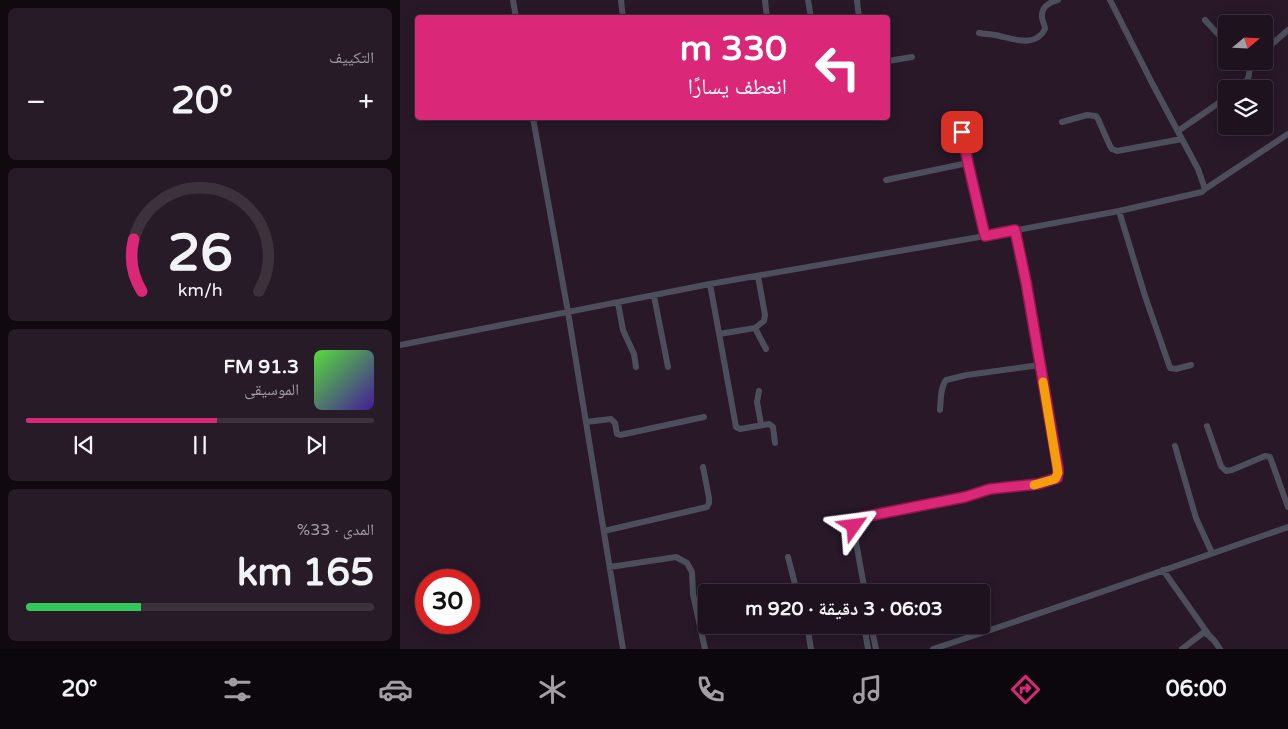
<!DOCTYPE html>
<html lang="ar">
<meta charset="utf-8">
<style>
:root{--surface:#1e121e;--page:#261b27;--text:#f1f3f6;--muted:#a19ea4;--line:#3c323c;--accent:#db2777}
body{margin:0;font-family:"Varela Round","Noto Naskh Arabic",sans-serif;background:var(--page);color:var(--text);direction:rtl;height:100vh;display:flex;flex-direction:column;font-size:19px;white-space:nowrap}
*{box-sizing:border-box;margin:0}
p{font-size:16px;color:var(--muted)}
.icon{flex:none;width:28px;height:28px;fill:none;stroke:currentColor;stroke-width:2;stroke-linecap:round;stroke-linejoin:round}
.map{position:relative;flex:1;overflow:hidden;direction:ltr}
.side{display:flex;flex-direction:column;gap:8px;padding:8px;background:#100a10;width:400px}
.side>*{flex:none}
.guide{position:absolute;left:15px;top:15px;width:475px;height:105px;border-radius:5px;box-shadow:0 2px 12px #0003,0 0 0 1px var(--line);direction:rtl;background:#db2777;color:#fff;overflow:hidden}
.needle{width:32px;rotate:71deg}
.buttons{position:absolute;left:818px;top:15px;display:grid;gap:10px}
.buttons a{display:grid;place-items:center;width:55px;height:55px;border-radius:5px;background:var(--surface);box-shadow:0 2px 12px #0003,0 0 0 1px var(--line);font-size:25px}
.speed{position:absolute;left:15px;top:569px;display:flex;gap:10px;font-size:25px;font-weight:700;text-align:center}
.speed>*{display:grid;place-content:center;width:65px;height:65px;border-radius:50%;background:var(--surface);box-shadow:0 2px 12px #0003,0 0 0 1px var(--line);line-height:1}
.speed .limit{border:8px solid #d22;background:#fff;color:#111}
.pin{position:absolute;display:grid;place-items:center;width:42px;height:42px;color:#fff;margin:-21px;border-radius:10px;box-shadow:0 2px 8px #0006}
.me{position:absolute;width:55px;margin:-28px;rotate:59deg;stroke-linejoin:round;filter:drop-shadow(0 0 4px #0008)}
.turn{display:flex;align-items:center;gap:18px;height:105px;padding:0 20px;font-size:22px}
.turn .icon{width:65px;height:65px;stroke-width:2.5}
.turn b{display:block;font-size:35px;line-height:42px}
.big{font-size:38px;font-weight:700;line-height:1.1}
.side .card{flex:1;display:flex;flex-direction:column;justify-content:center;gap:8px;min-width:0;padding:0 18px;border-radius:8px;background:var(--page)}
.side .dial{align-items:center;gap:0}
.dial svg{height:130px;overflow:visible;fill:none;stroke:var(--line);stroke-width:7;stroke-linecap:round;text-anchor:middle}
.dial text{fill:var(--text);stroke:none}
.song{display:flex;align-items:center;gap:15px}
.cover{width:60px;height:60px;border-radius:8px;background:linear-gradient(135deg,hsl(110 70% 55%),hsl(260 70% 35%))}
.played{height:5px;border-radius:2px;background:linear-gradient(90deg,var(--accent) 55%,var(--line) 55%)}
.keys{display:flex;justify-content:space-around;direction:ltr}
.heat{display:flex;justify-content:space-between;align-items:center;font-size:28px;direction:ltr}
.charge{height:8px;border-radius:4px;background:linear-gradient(90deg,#34c759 33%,var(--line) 0)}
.trip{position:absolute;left:298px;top:584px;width:292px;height:50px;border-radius:5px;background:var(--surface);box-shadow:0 2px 12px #0003,0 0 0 1px var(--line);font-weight:700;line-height:50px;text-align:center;direction:rtl}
.tabs{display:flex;height:80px;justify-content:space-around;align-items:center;background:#0c070c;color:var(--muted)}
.tabs .icon{width:35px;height:35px}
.tabs .selected{color:var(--accent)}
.tabs b{font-size:22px;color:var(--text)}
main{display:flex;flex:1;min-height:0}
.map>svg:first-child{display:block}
</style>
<main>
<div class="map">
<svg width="888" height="649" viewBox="0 0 888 649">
<rect width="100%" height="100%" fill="#281828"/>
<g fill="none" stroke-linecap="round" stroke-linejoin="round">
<path stroke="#4c4f5b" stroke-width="6" d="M113,0L116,18
M221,0L223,18
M365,0L367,18
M408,0L411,18
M457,0L459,18
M805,20L826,43
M579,33C584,34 590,34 595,35C611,38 635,49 645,29C645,25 642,21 642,17C641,7 650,2 658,0
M864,51L888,30
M488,61L512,57
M839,89C854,76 846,75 852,61
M133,118L168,312L223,649
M662,122L687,115L696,116L698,119L710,146L712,149L717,151L782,139
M562,131L568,163L585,236
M778,131L826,98
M486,180L568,163
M805,189L888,134
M719,211L745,296L769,365L770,368L776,369L791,365
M310,284L336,427L340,429L369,424L373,427L375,443
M254,296L268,367
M218,303L223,330L234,354L236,367
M355,328L366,349
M319,334L355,328L364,321L365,315L358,276
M0,345L310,284L585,236L719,211L802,192L805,189L798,169L752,83L710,0
M359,391L357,402L361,424
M540,410C541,401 540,388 546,380L567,375L640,365
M186,422L211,419L215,423L217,434L220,435L304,417
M807,426L821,466L826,471L832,470L865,456L870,457L888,507
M775,446L796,518L812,553
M204,531L307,507L309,503V498L303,467
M388,557L397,592
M210,567L276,557L287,563L292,572L293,594L305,649
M763,570L811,638
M465,592L454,531L455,522L458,519L565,497L590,489L624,487L637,484L652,480L657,478L658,473V468L626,282L615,230
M407,625L411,649
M464,625L468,649
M471,625L476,649
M533,649C652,610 770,568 888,527
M782,649L803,633C811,634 816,643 820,649"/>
</g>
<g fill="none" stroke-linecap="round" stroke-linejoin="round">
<defs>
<path id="route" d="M454,526L455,522L463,517L565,497L590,489L638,484L657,478L658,473V468L626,282L615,230L585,236L568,163L562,132"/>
</defs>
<use href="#route" stroke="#8e194d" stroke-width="12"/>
<use href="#route" stroke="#db2777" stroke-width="9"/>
<path stroke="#f59e0b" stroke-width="9" d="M634,485L655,479L658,473L643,382"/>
</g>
</svg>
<div class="buttons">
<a><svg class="needle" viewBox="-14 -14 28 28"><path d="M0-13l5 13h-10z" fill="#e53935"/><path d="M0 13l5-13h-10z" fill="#a19ea4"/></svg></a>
<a><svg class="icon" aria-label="layers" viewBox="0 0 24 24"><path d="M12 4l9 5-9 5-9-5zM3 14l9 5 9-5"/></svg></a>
</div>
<div class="speed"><div class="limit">30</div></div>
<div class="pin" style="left:562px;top:132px;background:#d93025"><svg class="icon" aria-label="arrive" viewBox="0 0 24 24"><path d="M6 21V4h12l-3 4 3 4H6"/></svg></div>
<svg class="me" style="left:454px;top:526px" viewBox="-20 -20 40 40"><path d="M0-17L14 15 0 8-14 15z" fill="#db2777" stroke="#fff" stroke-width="4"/></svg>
<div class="trip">06:03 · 3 دقيقة · 920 m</div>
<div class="guide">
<div class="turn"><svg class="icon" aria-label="left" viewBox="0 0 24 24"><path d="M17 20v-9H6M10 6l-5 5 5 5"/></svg><div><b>330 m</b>انعطف يسارًا</div></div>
</div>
</div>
<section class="side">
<div class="card"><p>التكييف</p>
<div class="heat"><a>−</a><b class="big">20°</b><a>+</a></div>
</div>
<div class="card dial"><svg viewBox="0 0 100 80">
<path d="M14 69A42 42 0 1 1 86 69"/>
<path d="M14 69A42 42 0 0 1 9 37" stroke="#db2777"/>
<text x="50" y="56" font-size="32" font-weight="700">26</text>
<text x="50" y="72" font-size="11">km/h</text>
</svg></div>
<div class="card">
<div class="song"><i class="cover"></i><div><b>91.3 FM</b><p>الموسيقى</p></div></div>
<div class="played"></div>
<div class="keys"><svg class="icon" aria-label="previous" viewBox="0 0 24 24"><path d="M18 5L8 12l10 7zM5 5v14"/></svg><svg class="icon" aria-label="pause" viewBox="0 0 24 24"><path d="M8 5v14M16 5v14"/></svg><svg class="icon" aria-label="next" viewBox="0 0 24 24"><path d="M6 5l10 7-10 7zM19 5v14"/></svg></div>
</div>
<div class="card"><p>المدى · 33%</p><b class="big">165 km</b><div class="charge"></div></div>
</section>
</main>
<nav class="tabs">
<b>06:00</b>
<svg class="icon selected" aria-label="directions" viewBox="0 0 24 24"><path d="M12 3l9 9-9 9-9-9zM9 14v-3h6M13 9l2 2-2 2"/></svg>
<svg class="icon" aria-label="music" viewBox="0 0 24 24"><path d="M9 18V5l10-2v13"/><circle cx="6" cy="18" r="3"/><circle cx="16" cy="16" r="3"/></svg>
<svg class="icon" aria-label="phone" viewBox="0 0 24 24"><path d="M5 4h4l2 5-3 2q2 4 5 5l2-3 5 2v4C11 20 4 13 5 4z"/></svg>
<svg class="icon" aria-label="climate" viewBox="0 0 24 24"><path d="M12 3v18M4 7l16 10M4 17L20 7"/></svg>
<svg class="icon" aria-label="car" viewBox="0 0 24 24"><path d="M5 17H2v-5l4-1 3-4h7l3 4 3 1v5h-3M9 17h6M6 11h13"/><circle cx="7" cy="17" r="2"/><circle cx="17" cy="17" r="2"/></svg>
<svg class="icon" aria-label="filters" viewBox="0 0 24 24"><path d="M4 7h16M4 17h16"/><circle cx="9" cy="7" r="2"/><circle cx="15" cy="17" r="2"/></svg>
<b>20°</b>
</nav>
